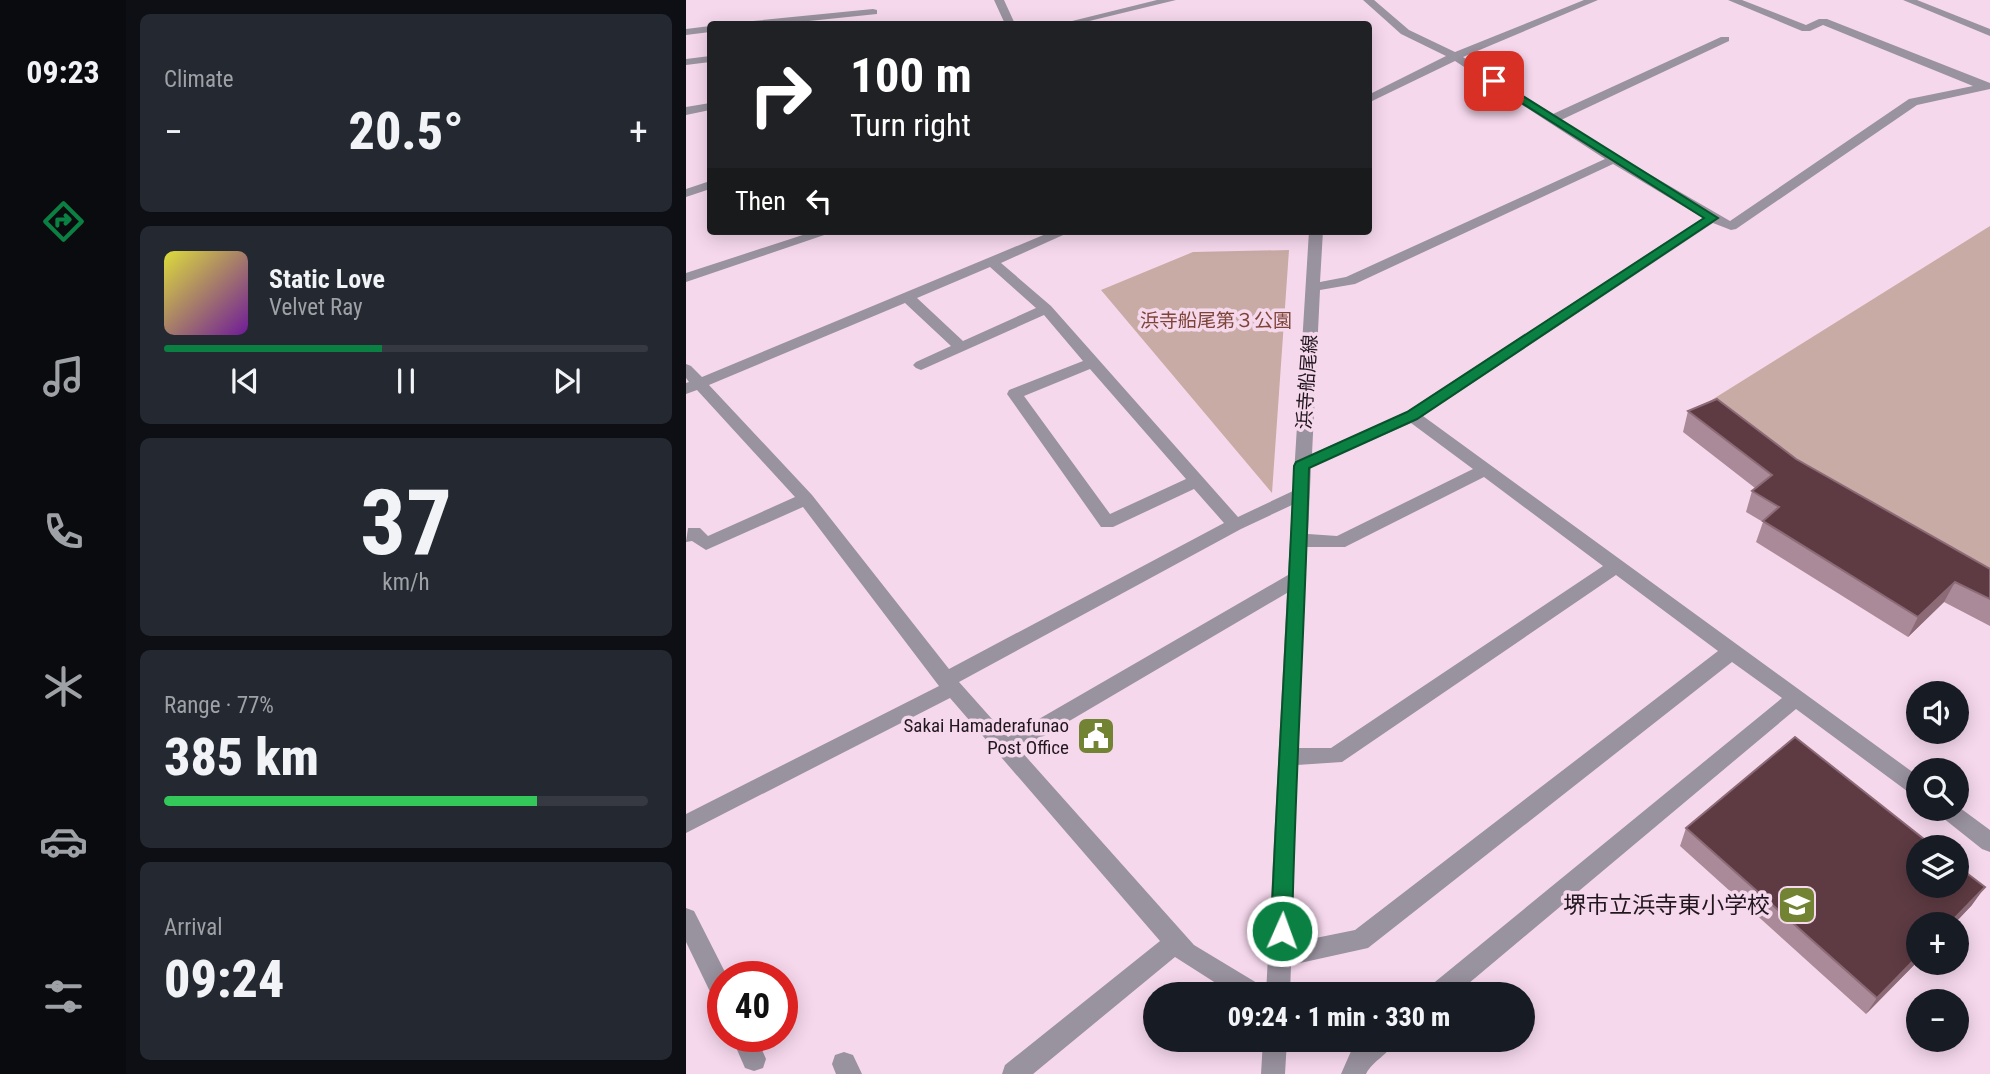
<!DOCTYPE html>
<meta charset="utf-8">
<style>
:root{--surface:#171b24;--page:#242831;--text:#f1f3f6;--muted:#9ea1a6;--line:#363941;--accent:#0b8043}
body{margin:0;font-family:"Roboto Condensed","Noto Sans JP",sans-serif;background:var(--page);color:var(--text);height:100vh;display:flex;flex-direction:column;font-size:26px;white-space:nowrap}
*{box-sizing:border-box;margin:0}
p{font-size:23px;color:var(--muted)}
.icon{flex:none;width:38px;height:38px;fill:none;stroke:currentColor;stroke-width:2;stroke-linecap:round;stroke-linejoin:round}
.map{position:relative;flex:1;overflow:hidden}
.panel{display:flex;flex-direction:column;gap:14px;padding:14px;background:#0d0f14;width:560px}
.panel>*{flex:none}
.guide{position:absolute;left:21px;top:21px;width:665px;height:214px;border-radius:7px;box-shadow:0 4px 18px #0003;background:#202124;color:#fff;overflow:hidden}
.buttons{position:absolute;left:1220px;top:681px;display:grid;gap:14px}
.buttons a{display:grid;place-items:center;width:63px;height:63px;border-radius:50%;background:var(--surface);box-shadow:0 4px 18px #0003;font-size:35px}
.speed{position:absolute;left:21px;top:961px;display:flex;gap:14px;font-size:35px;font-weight:700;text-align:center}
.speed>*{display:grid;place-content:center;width:91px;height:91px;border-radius:50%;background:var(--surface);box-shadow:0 4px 18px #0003;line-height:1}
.speed .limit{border:10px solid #d22;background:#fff;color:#111}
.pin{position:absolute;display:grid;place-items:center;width:60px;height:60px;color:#fff;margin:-30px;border-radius:14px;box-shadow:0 4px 10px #0006}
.me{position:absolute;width:77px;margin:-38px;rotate:2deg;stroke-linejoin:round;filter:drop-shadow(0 0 5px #0008)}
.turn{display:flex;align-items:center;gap:24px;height:147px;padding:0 28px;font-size:32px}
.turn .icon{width:91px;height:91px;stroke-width:2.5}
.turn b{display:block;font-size:49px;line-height:60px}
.then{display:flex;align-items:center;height:66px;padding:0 28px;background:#0003;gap:14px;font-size:26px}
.big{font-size:52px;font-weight:800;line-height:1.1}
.panel .tile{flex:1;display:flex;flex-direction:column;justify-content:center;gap:10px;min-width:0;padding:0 24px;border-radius:10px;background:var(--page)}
.panel .dial{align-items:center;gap:0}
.dial b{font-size:91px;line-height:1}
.song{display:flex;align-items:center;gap:21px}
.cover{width:84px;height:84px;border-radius:10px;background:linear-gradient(135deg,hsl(60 70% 55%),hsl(280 70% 35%))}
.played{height:7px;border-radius:4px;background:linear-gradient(90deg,var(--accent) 45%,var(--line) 45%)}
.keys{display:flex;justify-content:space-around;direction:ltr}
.heat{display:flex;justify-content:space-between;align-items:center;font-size:38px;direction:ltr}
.charge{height:10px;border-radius:5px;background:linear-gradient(90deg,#34c759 77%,var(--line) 0)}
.trip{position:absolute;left:457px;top:982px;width:392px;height:70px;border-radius:35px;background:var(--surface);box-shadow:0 4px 18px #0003;font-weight:800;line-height:70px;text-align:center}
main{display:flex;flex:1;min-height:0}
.dock{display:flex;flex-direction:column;width:126px;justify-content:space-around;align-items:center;background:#090b0e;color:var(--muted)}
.dock .icon{width:49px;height:49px}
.dock .active{color:var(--accent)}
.dock b{font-size:32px;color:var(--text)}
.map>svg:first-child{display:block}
</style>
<main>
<nav class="dock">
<b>09:23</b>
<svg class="icon active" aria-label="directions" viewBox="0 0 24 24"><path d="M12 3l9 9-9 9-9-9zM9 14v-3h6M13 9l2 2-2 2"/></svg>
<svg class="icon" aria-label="music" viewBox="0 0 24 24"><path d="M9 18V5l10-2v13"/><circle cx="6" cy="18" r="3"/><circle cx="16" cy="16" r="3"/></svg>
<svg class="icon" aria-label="phone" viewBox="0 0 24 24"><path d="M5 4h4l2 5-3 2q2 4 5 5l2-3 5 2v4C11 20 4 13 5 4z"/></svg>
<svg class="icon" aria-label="climate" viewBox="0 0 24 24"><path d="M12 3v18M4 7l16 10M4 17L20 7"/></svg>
<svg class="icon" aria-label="car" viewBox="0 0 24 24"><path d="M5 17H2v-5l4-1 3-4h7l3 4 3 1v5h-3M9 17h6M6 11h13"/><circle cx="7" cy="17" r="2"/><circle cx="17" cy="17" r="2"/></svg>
<svg class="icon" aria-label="filters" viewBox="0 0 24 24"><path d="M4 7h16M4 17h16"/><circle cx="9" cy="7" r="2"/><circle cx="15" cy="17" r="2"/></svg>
</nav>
<section class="panel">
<div class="tile"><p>Climate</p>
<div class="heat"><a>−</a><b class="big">20.5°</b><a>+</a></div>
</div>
<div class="tile">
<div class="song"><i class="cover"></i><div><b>Static Love</b><p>Velvet Ray</p></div></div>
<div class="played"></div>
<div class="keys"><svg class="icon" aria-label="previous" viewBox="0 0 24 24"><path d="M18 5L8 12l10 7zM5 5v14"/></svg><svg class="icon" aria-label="pause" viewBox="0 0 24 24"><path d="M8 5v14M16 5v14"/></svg><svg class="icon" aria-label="next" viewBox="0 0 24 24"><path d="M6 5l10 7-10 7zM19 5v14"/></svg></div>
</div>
<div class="tile dial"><b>37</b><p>km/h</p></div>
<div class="tile"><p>Range · 77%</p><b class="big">385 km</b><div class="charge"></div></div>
<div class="tile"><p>Arrival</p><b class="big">09:24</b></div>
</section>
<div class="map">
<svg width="1304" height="1074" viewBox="0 0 1304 1074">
<rect width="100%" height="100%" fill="#f6d8ed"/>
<path fill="#c8aba4" d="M1304,226V581L1127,479L1024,401Z
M603,250L586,493L415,290L507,252Z"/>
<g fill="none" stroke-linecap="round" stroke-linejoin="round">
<path fill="#99929f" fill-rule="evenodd" d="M308,0H318L329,24H319Z
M471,0H490L391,24H374Z
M677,0H688L723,30L769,52L898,0H912L777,57L867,114L1035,37H1043V41L875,120L932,156L1044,221L1223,99L1287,86L1137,25L1124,31H1116L1042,0H1056L1120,25L1133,19H1141L1304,83V89L1231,105L1050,229L1045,230L1027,223L737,416L1232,776V797L1225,794L1110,709L770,994H740L744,986L1096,698L1046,662L682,948L605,965L604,994H580L601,593L334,750L508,945L576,986L580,994H547L489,957L347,1074H316L319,1065L474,941L264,698L0,833V814L253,686L117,507L20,550L6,541L0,542L2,528H14L22,536L109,497L11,390L0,394V383L3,382L0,378V364L5,366L16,377L367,231H386L315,263L365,306L552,517L607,491L623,231H637L634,282L660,277L919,159L769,61L682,103V95L760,56L715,34ZM927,164L1017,218L720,412L626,454L634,290L669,284ZM304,267L350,308L277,341L231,298ZM219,303L265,346L230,362L227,365L230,368L235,370L358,315L397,361L323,390L321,394L415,527H427L508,489L538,523L263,669L126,495L23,385ZM404,369L500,479L424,514L338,396ZM725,423L787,469L651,536L622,534L625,467ZM798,477L917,566L645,748H612L621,547H659ZM606,505L602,575L322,737L273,682L555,529ZM930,575L1032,651L669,930L605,943L611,765L656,762Z
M1217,0H1231L1304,29V36Z
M187,9L191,10V14L94,24H62L67,21Z
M24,26V32L0,35V29Z
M24,56V62L0,65V59Z
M24,103V110L0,115V107Z
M24,181V189L0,197V189Z
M129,231H150L0,282V273Z
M1270,805L1304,830V852L1296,849L1252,814L1249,808H1270Z
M0,908L8,911L41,976H37V1005L29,1002L0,942Z
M45,1036H70L80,1059L77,1068L68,1071L59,1068Z
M577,1040H601L599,1074H575Z
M679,1040H709C703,1055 687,1060 680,1074H655L666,1049Z
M158,1052L167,1055L176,1074H150L146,1064L149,1055Z"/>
</g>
<path fill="#aa8a98" d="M1002,411L1110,459L1304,569V626L1258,602L1222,637L1070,542L1077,522L1060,512L1066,491L1069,488L997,432Z
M1000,828L1286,905L1268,924H1232V961L1180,1014L994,846Z"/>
<path fill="#8c6a76" d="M1269,582L1258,602L1222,637L1232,617Z
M1299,887L1286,905L1268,924H1263Z
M1232,956V961L1180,1014L1191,998Z"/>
<path fill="#5e3b43" stroke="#8c6a76" stroke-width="2" d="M1031,399L1110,459L1304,569V599L1269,582L1232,617L1077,521L1093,507L1066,491L1086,475L1002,411Z
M1109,737L1248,847H1232V886H1270V865L1299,887L1263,924H1232V956L1191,998L1000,828Z"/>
<path fill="#0b8043" stroke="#07532c" stroke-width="2" d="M808,78L1032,218L731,419L623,468C619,623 609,777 606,931L603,938L596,941L588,938L585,931C591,776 602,621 608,466L610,462L721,412L1018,218L804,83L803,81Z"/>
<defs>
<symbol id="civic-square" viewBox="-11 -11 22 22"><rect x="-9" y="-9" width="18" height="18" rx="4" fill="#728433" stroke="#f6d8ed"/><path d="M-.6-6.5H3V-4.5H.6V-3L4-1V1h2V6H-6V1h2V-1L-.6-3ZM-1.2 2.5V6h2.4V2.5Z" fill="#fff"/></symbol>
<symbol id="school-square" viewBox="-11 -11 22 22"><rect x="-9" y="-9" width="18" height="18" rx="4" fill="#728433" stroke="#f6d8ed"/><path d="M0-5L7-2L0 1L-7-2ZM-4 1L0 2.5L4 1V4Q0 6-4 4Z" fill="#fff"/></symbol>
</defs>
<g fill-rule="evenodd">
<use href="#civic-square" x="388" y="714" width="44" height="44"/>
<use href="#school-square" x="1089" y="883" width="44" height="44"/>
</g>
<g text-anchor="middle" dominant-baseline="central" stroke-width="7" stroke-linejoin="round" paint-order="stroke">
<g font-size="19" fill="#7d4538" stroke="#f6d8ed">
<text x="530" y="320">浜寺船尾第３公園</text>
</g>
<g font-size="19" fill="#21171e" stroke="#f6d8ed">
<text transform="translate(621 382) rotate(-86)">浜寺船尾線</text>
</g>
<g font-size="19" fill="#21171e" stroke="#f6d8ed" text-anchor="end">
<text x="383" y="725">Sakai Hamaderafunao<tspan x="383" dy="22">Post Office</tspan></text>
</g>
<g font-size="23" fill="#21171e" stroke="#f6d8ed" text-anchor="end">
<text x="1084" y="905">堺市立浜寺東小学校</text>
</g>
</g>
</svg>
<div class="buttons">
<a><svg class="icon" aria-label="sound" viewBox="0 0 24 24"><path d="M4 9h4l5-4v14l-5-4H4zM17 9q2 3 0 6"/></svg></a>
<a><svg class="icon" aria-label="search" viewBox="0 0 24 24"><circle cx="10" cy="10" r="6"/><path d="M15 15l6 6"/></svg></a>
<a><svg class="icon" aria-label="layers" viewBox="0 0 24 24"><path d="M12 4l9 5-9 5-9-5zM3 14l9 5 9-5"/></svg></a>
<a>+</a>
<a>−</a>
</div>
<div class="speed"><div class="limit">40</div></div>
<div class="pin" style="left:808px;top:81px;background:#d93025"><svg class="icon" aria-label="arrive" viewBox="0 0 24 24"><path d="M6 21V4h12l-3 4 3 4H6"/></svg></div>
<svg class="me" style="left:596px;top:931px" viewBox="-20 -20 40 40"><circle r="17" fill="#0b8043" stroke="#fff" stroke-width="3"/><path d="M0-11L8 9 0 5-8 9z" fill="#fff"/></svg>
<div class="trip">09:24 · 1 min · 330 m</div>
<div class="guide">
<div class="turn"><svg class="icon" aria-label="right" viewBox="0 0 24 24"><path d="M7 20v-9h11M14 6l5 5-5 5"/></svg><div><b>100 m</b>Turn right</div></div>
<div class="then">Then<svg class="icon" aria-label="left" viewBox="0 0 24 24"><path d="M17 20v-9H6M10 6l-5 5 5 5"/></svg></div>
</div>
</div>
</main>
